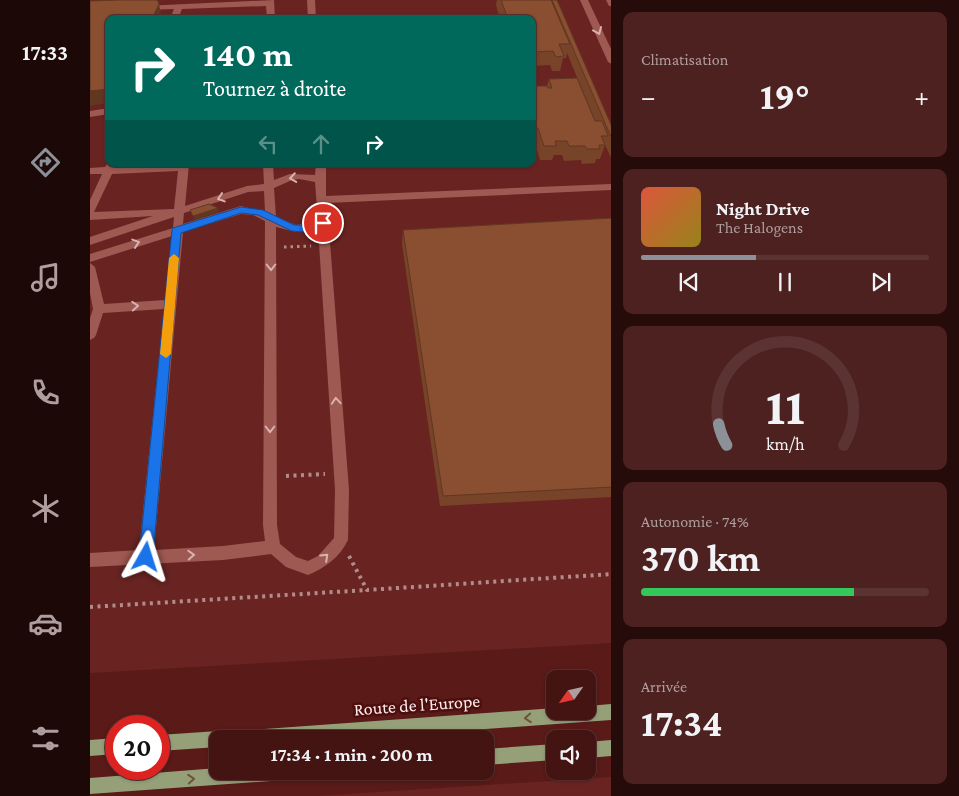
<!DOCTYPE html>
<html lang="fr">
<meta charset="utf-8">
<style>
:root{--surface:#431412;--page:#4d2120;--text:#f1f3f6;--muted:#af9e9f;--line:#5b3332;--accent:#8c9099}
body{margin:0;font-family:"Crimson Pro",serif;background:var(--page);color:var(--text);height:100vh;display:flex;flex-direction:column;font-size:19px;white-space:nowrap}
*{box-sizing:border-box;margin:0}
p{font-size:16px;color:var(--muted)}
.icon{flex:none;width:28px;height:28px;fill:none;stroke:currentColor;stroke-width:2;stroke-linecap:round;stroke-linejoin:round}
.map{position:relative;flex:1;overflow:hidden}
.sheet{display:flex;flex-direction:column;gap:12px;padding:12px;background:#250b0a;width:348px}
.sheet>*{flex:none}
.top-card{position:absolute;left:15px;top:15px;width:431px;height:152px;border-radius:10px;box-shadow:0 1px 4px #0004,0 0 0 1px var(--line);background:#00695c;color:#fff;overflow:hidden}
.needle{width:32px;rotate:236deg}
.controls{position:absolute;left:456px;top:670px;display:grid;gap:10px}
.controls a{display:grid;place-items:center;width:50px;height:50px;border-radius:10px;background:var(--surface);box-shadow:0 1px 4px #0004,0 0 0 1px var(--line);font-size:25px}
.speed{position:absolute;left:15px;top:715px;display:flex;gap:10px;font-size:25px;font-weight:700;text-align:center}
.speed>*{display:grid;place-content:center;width:65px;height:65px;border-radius:50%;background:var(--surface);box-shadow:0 1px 4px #0004,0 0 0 1px var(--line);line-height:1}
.speed .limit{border:8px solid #d22;background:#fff;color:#111}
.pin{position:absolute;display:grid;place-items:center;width:42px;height:42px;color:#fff;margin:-21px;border:2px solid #fff;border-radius:50%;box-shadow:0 1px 5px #0007}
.me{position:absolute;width:55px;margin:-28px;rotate:6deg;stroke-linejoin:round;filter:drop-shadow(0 0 4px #0008)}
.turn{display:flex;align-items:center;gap:18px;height:105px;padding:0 15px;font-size:22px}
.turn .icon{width:65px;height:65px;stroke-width:2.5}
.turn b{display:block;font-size:35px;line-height:42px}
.lanes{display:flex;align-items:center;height:48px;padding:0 15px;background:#0003;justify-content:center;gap:25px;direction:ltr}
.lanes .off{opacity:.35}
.big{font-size:38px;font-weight:700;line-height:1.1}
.sheet .card{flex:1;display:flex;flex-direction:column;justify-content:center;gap:8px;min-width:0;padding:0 18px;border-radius:10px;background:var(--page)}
.sheet .dial{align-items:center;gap:0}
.dial svg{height:130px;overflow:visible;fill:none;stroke:var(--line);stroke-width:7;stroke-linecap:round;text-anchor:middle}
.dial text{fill:var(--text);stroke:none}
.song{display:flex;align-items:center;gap:15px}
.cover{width:60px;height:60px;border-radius:8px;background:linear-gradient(135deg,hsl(10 70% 55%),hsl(50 70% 35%))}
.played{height:5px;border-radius:2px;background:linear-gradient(90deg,var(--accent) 40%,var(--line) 40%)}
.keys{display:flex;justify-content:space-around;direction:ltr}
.heat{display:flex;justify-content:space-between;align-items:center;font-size:28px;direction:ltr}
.charge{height:8px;border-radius:4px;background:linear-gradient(90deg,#34c759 74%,var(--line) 0)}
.trip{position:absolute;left:119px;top:730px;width:285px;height:50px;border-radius:10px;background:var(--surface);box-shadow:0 1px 4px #0004,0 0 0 1px var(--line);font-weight:700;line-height:50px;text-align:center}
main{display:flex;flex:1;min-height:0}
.menu{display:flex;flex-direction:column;width:90px;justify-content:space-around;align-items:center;background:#1b0807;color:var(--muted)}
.menu .icon{width:35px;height:35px}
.menu .active{color:var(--accent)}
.menu b{font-size:22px;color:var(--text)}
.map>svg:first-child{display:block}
</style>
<main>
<nav class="menu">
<b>17:33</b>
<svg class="icon active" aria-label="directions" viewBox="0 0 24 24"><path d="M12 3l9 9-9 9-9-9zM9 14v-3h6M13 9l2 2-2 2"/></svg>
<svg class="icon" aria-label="music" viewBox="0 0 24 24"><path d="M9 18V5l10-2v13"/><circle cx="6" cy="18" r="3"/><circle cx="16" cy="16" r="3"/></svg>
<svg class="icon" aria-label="phone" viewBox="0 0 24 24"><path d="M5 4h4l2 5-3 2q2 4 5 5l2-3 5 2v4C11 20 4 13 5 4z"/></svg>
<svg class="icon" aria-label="climate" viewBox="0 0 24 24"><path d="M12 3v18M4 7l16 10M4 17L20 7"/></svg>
<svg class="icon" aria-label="car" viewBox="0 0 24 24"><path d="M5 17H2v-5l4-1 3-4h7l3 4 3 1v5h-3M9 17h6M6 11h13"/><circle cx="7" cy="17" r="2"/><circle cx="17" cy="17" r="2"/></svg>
<svg class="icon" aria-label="filters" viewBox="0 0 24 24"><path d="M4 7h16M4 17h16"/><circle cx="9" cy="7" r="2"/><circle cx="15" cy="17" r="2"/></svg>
</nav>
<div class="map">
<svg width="522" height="796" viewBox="0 0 522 796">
<rect width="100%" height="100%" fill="#591a18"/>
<path fill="#692422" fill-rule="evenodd" d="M0,0H521V643L0,673ZM19,19H442V164H19Z
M521,777V796H227Z"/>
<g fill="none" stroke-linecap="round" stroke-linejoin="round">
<path stroke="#b28c8a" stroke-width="3" stroke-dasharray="2.5 4" stroke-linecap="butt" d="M194,247L221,246"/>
<path stroke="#b28c8a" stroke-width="4" stroke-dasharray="3 4.5" stroke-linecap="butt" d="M196,476L235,474
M259,556L277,590L522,574
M0,607L277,590"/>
<path fill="#9f5953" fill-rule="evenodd" d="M184,0L185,19H177L176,6L92,9L88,19H80L84,9L53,10L49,8L53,6Z
M217,0H225L226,19H218Z
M490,0H498L522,51V64L518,62Z
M516,0H522V6H519Z
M19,108V114L0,117V111Z
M19,161V164H26L25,167L99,164L95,206L157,186L174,184L173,164H183L184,180L200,174L225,175L226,164H236V196L522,184V190L237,203L259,490L258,540C250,557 235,568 218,575L196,567L181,554L133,560L0,567V553L49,550L74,309L13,313L6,335L4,338L0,340V318L3,309L0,293V263L5,267L14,304L75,300L82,236L0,262V254L83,228L84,217L0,245V237L63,216L0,220V200L12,174H0V168L15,167ZM88,171L84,209L4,212L22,174ZM209,179L225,182L228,221L206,225L186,217L184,188L202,180ZM174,191L175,212L151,206L93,224L94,213L158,192ZM151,214L163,215L175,221L173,525L175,541L133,546L64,550L93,232ZM186,227L206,232L228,228L245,490L244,538L228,556L218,561L206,557L190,544L187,525Z"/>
<path fill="#95a079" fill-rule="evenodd" d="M522,704V720L256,739H128V747L69,751V735L128,731L132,732L465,708V711H498V706Z
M26,738V754L0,756V740Z
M522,740V756L498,758V742Z
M465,744V760L395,765V749Z
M128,768V771H216L214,777L208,779L0,794V778Z"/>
</g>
<path fill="#774329" d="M407,0H467L522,127V160L515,145L510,159H506L505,163L492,164L491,160L474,161L472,155H464L462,160H450L446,147H442V86H457L459,79L505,121L477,53L476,58H473L470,71H462L460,65L442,66V19H410L406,5Z
M522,218V497L350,506L312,244L313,230Z"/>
<path fill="#613722" d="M69,4L72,19H62Z
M19,89V103L0,106V91Z
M128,208L129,212L104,220L103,216Z"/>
<path fill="#8a4e30" stroke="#613722" d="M28,0H66L68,1L69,4L62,19H19V89L0,91V1Z
M411,0H461L480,44H469L474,56L466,57L463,51L442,52V19H418Z
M462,0H467L522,127V139Z
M487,78L505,121H512L518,136H511L515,145H509L510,149H497L495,146H479L477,141H465L466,146H454L448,128H442V86H457L458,88H462L459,79Z
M442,138H445L447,142L442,143Z
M119,204L128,208L103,216L100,210Z
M522,218V487L353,496L313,230Z"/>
<defs><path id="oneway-chevron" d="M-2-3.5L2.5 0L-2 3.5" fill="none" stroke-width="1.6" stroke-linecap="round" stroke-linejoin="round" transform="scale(1.25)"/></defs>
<g stroke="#d8b2ae">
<use href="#oneway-chevron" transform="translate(508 31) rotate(67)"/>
<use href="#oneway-chevron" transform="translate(203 178) rotate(171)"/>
<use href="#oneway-chevron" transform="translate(131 198) rotate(162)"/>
<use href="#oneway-chevron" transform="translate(46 243) rotate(-18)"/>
<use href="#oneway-chevron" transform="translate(181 267) rotate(90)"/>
<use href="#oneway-chevron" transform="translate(45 306) rotate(-4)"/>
<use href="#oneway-chevron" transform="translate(246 401) rotate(-94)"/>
<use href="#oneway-chevron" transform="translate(180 429) rotate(90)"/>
<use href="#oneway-chevron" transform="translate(101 555) rotate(-3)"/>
<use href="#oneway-chevron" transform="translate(235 557) rotate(-43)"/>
</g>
<g stroke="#6d503e">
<use href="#oneway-chevron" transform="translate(438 718) rotate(176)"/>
<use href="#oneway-chevron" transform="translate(101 779) rotate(-4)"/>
</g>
<path fill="#1a73e8" stroke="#114b97" d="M151,207L173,210L204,225H213L233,220L238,223L237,225L213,232L202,231L168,215L151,213L91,233L63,557L61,562L56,564L51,562L49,557L82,230L83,228Z"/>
<path fill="#f59e0b" d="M84,254L89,258L81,354L76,358L70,354L79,258Z"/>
<g text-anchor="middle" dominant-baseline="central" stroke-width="5" stroke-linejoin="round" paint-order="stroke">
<g font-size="18" fill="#feedeb" stroke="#4d0e0e">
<text transform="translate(327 705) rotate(-4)">Route de l'Europe</text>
</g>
</g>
</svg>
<div class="controls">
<a><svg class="needle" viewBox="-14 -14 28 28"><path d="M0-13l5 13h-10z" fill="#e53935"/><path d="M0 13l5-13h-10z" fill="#af9e9f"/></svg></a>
<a><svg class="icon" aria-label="sound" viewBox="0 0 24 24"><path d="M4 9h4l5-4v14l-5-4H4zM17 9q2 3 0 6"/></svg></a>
</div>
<div class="speed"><div class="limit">20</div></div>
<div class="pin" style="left:233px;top:223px;background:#d93025"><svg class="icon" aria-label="arrive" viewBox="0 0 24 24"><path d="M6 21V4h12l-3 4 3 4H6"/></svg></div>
<svg class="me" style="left:56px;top:557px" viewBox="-20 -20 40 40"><path d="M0-17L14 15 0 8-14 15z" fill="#1a73e8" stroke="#fff" stroke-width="4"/></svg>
<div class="trip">17:34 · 1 min · 200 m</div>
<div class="top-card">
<div class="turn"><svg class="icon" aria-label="right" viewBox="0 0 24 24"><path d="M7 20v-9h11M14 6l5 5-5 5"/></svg><div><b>140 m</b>Tournez à droite</div></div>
<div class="lanes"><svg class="icon off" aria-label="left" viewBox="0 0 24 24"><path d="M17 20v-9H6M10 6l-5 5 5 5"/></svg><svg class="icon off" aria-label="ahead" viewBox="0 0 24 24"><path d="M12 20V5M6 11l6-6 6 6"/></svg><svg class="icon" aria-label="right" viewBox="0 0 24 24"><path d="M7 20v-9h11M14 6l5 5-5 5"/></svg></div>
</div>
</div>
<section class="sheet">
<div class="card"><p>Climatisation</p>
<div class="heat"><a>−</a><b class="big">19°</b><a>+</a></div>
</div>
<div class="card">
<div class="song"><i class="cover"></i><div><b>Night Drive</b><p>The Halogens</p></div></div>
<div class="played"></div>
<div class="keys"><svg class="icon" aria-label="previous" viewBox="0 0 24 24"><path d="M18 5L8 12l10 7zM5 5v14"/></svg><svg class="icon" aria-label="pause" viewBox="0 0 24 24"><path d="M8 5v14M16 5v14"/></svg><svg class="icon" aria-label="next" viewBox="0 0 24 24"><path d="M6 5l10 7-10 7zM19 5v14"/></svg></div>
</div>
<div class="card dial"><svg viewBox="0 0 100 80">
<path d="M14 69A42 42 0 1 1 86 69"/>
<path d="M14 69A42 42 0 0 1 9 56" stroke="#8c9099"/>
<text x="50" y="56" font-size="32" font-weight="700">11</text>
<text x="50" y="72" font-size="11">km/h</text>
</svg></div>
<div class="card"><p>Autonomie · 74%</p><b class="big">370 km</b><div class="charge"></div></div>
<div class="card"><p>Arrivée</p><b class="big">17:34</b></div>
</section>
</main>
